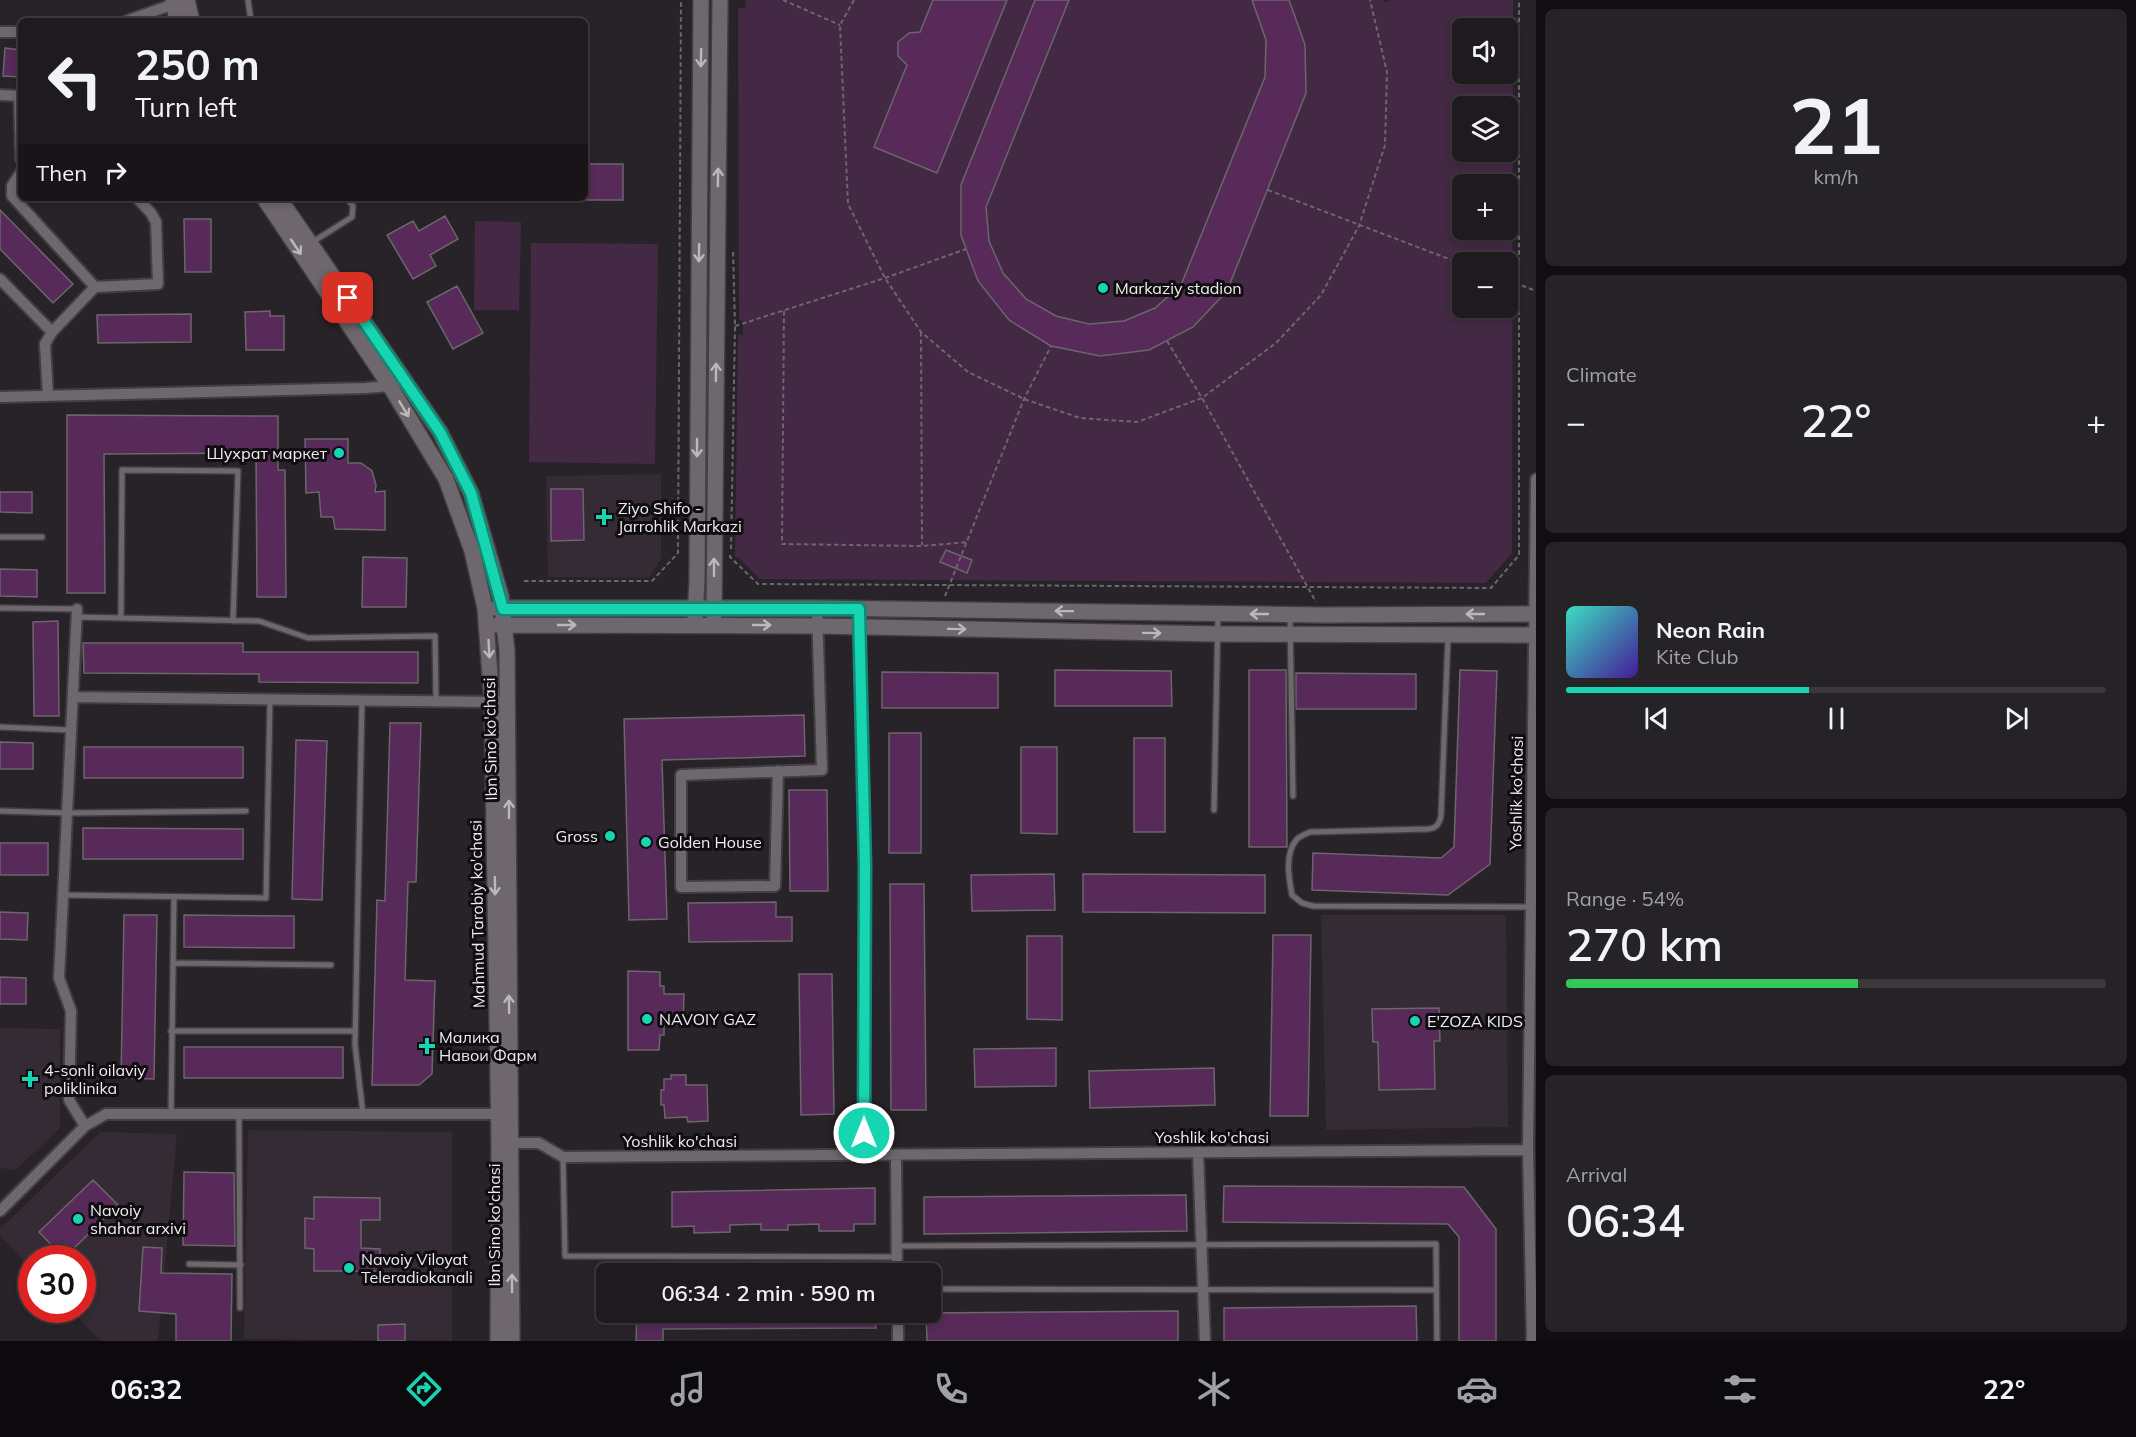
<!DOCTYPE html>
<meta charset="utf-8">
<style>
:root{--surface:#1e1a1e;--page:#262327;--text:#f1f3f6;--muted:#a1a1a4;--line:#3c383c;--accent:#18d5b2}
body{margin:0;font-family:Mulish,sans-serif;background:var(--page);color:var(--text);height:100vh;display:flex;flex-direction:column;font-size:22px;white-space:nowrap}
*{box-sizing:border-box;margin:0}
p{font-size:20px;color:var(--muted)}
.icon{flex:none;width:33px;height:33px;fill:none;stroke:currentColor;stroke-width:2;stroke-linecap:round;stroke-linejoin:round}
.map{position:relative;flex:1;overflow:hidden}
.details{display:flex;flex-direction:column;gap:9px;padding:9px;background:#100e10;width:600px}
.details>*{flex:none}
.banner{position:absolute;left:18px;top:18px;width:570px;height:183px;border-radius:9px;box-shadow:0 3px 9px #0003,0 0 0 2px var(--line);background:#1e1a1e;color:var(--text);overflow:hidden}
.tools{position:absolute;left:1452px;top:18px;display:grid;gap:12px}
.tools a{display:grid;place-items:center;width:66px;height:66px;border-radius:9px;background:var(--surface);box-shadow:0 3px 9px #0003,0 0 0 2px var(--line);font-size:30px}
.speed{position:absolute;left:18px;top:1245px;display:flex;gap:12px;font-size:30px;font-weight:700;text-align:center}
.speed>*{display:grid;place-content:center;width:78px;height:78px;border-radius:50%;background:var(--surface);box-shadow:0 3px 9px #0003,0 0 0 2px var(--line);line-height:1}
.speed .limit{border:9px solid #d22;background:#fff;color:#111}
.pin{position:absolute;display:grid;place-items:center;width:51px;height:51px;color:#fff;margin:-26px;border-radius:12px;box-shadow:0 3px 9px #0006}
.me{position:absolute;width:66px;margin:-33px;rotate:0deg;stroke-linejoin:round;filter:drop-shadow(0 0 4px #0008)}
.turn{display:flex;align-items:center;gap:21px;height:126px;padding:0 18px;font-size:27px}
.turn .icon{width:78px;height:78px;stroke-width:2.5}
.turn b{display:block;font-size:42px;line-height:51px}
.then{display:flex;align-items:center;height:57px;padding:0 18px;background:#0003;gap:12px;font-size:22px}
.big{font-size:45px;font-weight:600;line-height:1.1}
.details .card{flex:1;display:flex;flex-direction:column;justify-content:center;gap:9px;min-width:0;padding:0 21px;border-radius:9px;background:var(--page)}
.details .dial{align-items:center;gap:0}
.dial b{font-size:78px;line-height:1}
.song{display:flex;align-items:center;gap:18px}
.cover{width:72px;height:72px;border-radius:9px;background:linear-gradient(135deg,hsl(170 70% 55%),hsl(260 70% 35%))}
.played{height:6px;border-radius:3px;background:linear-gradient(90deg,var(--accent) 45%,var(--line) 45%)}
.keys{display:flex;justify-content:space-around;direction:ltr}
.heat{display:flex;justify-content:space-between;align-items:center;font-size:33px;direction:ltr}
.charge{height:9px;border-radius:4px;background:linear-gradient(90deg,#34c759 54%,var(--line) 0)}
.trip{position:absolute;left:596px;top:1263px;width:345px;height:60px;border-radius:9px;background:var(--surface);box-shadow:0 3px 9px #0003,0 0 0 2px var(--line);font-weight:600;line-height:60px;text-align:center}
.dock{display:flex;height:96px;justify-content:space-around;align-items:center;background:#0c0a0c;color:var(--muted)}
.dock .icon{width:42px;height:42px}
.dock .on{color:var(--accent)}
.dock b{font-size:27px;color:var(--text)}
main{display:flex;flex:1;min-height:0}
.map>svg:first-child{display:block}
</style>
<main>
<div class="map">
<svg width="1536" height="1341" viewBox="0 0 1536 1341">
<rect width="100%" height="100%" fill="#282328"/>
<path fill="#342b35" d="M661,474V559L649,578L548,577L546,476Z
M1321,915H1506L1508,1127L1326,1130Z
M0,1028L60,1029V1128L16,1170L0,1168Z
M248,1130L452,1132V1341L244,1339Z
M100,1132L177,1134L158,1341H101L71,1310H82V1258H32L31,1268L0,1235V1229Z"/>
<path fill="#432944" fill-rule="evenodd" d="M746,0H1383L1385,2L1391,0H1513L1512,553L1486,583L760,579L741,560L735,556L738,335L743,334V321L739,320L738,8H745ZM1462,28H1508V74H1462ZM1462,106H1508V152H1462ZM1462,184H1508V230H1462ZM1462,262H1508V308H1462Z
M475,221L521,222L519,310H474Z
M531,243L658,244L655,464L529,462Z"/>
<path fill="#572a59" stroke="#6b666b" stroke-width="1.5" d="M933,0H1007L937,173L874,147L907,65L898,56V42L909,33L920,32Z
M1035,0H1069L986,207L989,241L1003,273L1026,299L1056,316L1089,324L1124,321L1155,308L1181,285L1265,77L1266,40L1252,0H1289L1305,45L1306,93L1227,291L1193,327L1149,350L1100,356L1051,346L1009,320L978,281L961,235V185Z
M5,48L21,50V77L3,76Z
M585,164H623V200H585Z
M0,210L73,284L53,303L0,249Z
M445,216L458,239L430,255L436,266L413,279L387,235L413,221L419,231Z
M184,219H211V272H185Z
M457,286L483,333L453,349L427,302Z
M270,311V316H284V350H246L245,312Z
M191,314V342L98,343L97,315Z
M67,415L278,416V470H285L286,597H257L256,453L104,454L105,593H67Z
M305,439H348V463H361L372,471L376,485L375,492L385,491V530L335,529L333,517H321L319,492L306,493Z
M551,489H583L584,540L551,541Z
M0,492H32V513L0,512Z
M946,550L972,560L967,573L940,562Z
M363,557L407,558L406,607H362Z
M0,569L37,570V597L0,596Z
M58,621L59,716H34L33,622Z
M83,643H243V652H418V683L259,682V674L84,673Z
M1055,670L1171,671L1172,706H1055Z
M1249,670H1286L1287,847H1249Z
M1460,670L1497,671L1490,864L1448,895L1312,890L1313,853L1441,858L1454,847Z
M882,672L998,673V708H882Z
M1296,673L1416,674V709H1296Z
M804,715L805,756L662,760L667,919L629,920L624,719Z
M390,723H421L416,882H408L405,980L435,981L432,1074L419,1085H372L377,900L385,901Z
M889,733H921V853H889Z
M1134,738H1165V832H1134Z
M296,740L327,741L322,900L292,899Z
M0,742L33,743V769H0Z
M84,747H243V778H84Z
M1021,747H1057V834L1021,833Z
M789,790H827L828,891H790Z
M83,828L243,829V859H83Z
M0,843H48V875H0Z
M1054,874L1055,910L972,911L971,875Z
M1083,874L1265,875V913L1083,912Z
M890,884H924L926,1110H891Z
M776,902V917H792V941L689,942L688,903Z
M0,912L28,913L27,940L0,939Z
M124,915H157L154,1079L121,1078Z
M184,915L294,916V948L184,947Z
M1273,935H1311L1308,1116H1270Z
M1027,936H1062V1020L1027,1019Z
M628,971L660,972V986H664V994H684L683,1025H664V1035H660L659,1050H628Z
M799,974H832L834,1114L801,1115Z
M0,977L26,978V1004H0Z
M1439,1008L1440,1041H1434L1435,1089L1379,1090L1378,1042H1373L1372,1009Z
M184,1047H343V1078H184Z
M1056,1048V1086L975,1087L974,1049Z
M1214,1068L1215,1105L1090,1108L1089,1071Z
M671,1075H686V1085H707L708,1121L688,1122L687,1117L665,1118L664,1105H661V1090H664V1079H671Z
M184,1172L234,1173L235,1246L183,1245Z
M93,1180L118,1205L64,1258L39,1232Z
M1224,1186L1464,1187L1496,1229V1341H1459V1237L1448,1224L1223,1222Z
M875,1188V1224H854V1231H819V1224L788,1225V1230H761V1224L730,1225V1232L694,1233V1226L672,1227V1192Z
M1186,1195L1187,1231L924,1234V1197Z
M314,1197L380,1198V1220H361V1248L380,1249V1271H314V1249L305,1248V1218L314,1219Z
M143,1247L162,1248L161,1273L232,1274L231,1341H176V1314L139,1311Z
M1416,1306L1417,1341H1224V1308Z
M1178,1311V1341H927L926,1313Z
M637,1312H875L876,1328L663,1329V1341H636Z
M405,1324V1341H378V1325Z"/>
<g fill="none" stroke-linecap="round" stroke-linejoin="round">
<defs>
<path id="lane" d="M248,0L251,21
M311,243L352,217L353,206L347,198
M0,537H42
M0,608L77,609
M1290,616L1293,796
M77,617L259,621L308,638L435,636L436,701
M121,618L122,470L238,471L233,621
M1448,637L1441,816C1439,824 1437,828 1428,829L1310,832C1306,834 1300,836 1297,839C1284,854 1289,878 1292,895L1302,903L1313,906L1530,907
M362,700L355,1045L363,1114
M0,727L70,730
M1214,810L1218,615
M0,811L68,813L246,811
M64,895L266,898L270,699
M173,963L331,965
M171,1031H355
M171,1114L174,897
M239,1115L240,1308
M563,1157L565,1256L897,1257
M897,1246L1436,1244L1437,1341
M189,1264L241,1265
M930,1289L1436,1290"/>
<path id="street" d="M126,21L174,4
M0,32H21
M0,95L19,96
M21,96H19L21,159
M21,172L12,186V196L95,287
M0,279L52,332
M95,287L158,284L156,222L151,213L137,198
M48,396L45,344L52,332L95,287
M0,397L366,388L390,386L395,383
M77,609L59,978L71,1011L69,1100L85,1126
M859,609L865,866L864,1155
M73,697L498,702
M778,771L775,886L681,887V775L822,770L817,608
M505,1143H539L563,1157L1528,1150
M1198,1152L1205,1341
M896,1155L897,1274
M0,1211L85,1126L106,1114H504
M898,1312V1341
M1532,1341L1528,1150L1536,479"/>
<path id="secondary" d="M173,0L177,21
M187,0L192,21
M264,198L390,386L446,479L472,551L485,608L492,702L499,1143L498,1341
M279,198L440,432L471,493L501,596L507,651L512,1341
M496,608H817L1323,615L1533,614
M714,616L720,0
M695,618L697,580L701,0
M497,625L818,626L1217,634L1533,635"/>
</defs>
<use href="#lane" stroke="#423e42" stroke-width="8"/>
<use href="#street" stroke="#423e42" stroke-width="14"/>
<use href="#secondary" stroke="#423e42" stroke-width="18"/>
<path stroke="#6c676c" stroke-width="2" stroke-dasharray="4.5 3" stroke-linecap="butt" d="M783,0L840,25
M854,0L840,25L848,204L885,278L921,332L968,372L1024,399L1080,418L1137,422L1202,398L1276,343L1321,295L1359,226L1385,145L1387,72L1370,0
M1268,190L1462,264
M1508,280L1536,291
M784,311L782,544L922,546L968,542
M735,326L885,278L966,249
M921,332L922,545
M1167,341L1202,398L1316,602
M731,549L735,326L733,249
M730,555V557L758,584L1491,588L1519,555V0
M524,581H652L678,553L681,0
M945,596L1024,399L1051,346"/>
<use href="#lane" stroke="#6e686e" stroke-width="5"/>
<use href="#street" stroke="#6e686e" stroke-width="10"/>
<use href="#secondary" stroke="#6e686e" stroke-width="15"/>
</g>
<defs><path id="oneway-shaft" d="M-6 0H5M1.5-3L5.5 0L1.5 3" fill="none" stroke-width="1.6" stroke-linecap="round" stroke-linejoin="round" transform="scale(1.5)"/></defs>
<g stroke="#bbb7bb">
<use href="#oneway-shaft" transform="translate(701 58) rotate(91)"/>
<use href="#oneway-shaft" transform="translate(718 177) rotate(-89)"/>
<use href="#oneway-shaft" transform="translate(296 247) rotate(56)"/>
<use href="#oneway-shaft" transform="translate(699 253) rotate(91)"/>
<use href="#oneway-shaft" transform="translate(716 372) rotate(-89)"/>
<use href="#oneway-shaft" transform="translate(404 409) rotate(59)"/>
<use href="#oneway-shaft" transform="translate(697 448) rotate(90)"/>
<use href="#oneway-shaft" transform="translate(714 567) rotate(-90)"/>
<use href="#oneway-shaft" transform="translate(1064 611) rotate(-179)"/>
<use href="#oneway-shaft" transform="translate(1259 614) rotate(-180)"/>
<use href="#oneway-shaft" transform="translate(1475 614) rotate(180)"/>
<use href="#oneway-shaft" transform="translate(567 625)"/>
<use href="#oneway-shaft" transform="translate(762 625)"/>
<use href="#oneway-shaft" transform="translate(957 629) rotate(1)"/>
<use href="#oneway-shaft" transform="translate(1152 633) rotate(1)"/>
<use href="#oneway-shaft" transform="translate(489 649) rotate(87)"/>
<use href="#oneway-shaft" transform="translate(509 809) rotate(-90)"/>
<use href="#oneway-shaft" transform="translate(495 886) rotate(89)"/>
<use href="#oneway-shaft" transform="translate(509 1004) rotate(-91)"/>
<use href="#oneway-shaft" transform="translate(512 1283) rotate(-90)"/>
</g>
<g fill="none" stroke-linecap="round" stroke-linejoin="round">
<defs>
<path id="route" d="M348,298L440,432L471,493L503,609H859L865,866L864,1133"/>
</defs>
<use href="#route" stroke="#108a74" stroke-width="15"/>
<use href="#route" stroke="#18d5b2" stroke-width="10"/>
</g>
<g fill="#18d5b2" stroke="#100d10" stroke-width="2">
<circle cx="1103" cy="288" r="6"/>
<circle cx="339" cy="453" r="6"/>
<path d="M601 508h6v6h6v6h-6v6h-6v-6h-6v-6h6z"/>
<circle cx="610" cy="836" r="6"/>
<circle cx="646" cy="842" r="6"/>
<circle cx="647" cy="1019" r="6"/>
<circle cx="1415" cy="1021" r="6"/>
<path d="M424 1037h6v6h6v6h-6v6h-6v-6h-6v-6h6z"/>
<path d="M27 1070h6v6h6v6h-6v6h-6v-6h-6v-6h6z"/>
<circle cx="78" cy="1219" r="6"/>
<circle cx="349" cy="1268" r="6"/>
</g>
<g text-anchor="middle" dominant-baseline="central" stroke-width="6" stroke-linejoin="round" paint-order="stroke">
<g font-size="16" fill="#efecef" stroke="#100d10" text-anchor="start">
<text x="1115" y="288">Markaziy stadion</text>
<text x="327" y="453" text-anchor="end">Шухрат маркет</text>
<text x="618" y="508">Ziyo Shifo -<tspan x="618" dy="18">Jarrohlik Markazi</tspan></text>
<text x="598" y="836" text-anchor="end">Gross</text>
<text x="658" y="842">Golden House</text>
<text x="659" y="1019">NAVOIY GAZ</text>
<text x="1427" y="1021">E'ZOZA KIDS</text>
<text x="439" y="1037">Малика<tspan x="439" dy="18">Навои Фарм</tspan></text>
<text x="44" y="1070">4-sonli oilaviy<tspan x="44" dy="18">poliklinika</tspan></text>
<text x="90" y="1210">Navoiy<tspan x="90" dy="18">shahar arxivi</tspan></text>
<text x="361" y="1259">Navoiy Viloyat<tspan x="361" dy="18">Teleradiokanali</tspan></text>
</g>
<g font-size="16" fill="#efecef" stroke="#100d10">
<text transform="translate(490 739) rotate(-91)">Ibn Sino ko'chasi</text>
<text transform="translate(1516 793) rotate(-89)">Yoshlik ko'chasi</text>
<text transform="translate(477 914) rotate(-91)">Mahmud Tarobiy ko'chasi</text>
<text x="1212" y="1137">Yoshlik ko'chasi</text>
<text x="680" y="1141">Yoshlik ko'chasi</text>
<text transform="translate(494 1225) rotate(-90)">Ibn Sino ko'chasi</text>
</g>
</g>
</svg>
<div class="tools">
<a><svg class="icon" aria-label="sound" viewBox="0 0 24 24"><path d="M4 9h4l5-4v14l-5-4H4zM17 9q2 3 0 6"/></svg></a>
<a><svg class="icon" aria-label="layers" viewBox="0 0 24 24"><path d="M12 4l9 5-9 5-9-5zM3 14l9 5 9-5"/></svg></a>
<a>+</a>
<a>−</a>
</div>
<div class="speed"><div class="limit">30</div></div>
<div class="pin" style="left:348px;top:298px;background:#d93025"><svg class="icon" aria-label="arrive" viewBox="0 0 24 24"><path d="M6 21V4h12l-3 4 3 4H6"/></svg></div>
<svg class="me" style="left:864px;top:1133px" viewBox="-20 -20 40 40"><circle r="17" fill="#18d5b2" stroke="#fff" stroke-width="3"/><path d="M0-11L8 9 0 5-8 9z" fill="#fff"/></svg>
<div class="trip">06:34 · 2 min · 590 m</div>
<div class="banner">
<div class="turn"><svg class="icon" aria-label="left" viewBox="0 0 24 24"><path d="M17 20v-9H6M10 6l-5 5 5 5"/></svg><div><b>250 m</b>Turn left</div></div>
<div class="then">Then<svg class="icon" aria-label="right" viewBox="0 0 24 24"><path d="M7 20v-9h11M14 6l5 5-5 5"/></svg></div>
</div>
</div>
<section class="details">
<div class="card dial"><b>21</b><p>km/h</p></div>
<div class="card"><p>Climate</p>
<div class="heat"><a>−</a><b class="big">22°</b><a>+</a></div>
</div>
<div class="card">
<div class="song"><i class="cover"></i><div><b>Neon Rain</b><p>Kite Club</p></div></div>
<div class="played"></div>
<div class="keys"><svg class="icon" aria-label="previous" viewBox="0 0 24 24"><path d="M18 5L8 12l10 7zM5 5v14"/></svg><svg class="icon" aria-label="pause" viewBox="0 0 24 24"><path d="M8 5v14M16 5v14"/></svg><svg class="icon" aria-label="next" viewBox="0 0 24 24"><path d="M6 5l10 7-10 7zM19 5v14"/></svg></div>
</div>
<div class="card"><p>Range · 54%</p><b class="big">270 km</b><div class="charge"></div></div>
<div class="card"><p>Arrival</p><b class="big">06:34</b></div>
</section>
</main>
<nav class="dock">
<b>06:32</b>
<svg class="icon on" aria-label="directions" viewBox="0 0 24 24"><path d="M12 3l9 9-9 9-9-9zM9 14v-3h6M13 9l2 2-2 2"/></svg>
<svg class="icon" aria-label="music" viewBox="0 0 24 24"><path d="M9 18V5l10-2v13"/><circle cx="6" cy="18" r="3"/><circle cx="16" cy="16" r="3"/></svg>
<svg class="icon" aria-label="phone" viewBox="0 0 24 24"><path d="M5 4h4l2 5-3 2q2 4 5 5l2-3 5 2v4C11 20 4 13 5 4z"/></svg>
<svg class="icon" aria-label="climate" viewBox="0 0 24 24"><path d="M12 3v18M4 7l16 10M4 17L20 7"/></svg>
<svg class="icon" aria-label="car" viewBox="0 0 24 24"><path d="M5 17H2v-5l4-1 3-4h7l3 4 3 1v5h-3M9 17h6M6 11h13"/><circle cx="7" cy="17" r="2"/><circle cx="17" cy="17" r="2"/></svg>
<svg class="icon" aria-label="filters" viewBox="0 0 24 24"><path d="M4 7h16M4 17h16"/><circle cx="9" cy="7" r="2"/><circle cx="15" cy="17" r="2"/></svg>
<b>22°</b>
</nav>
